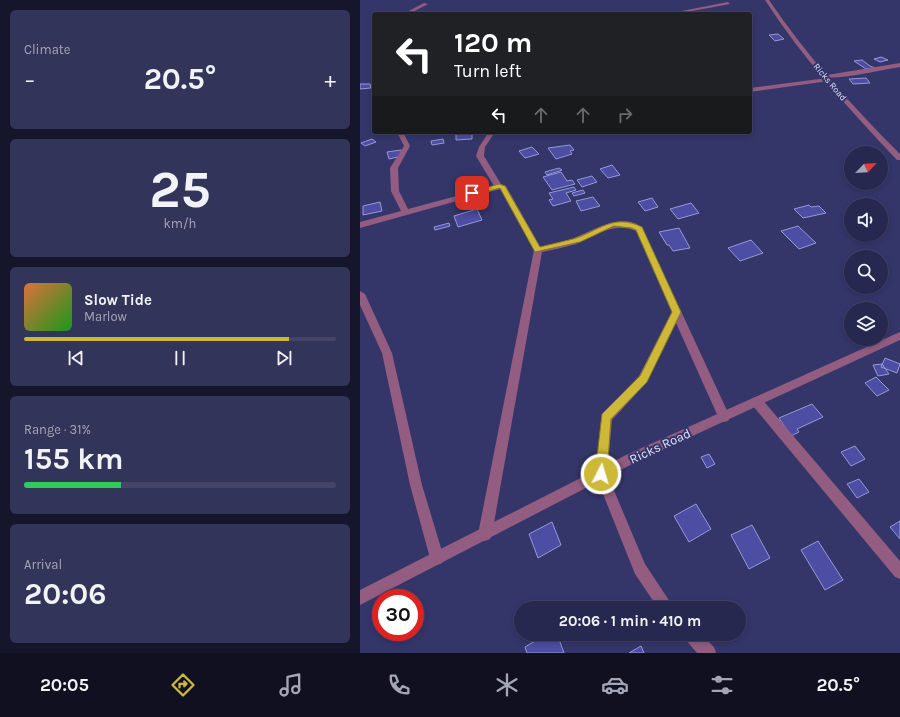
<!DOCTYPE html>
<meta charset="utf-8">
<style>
:root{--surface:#272850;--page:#33345a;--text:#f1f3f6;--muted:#a4a6b7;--line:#434467;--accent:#ceb838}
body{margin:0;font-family:Karla,sans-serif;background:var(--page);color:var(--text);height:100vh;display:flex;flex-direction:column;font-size:15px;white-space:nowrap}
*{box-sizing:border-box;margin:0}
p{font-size:13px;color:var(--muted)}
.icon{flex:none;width:22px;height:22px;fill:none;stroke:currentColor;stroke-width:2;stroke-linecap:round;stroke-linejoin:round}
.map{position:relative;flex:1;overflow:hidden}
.panel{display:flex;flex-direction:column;gap:10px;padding:10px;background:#15162c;width:360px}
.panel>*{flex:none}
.banner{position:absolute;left:12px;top:12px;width:380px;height:122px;border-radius:4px;box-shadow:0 2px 6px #0003,0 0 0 1px var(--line);background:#202124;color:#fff;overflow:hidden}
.needle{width:26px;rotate:65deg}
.controls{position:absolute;left:484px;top:146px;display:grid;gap:8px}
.controls a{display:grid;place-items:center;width:44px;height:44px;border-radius:50%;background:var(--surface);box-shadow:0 2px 6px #0003,0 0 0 1px var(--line);font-size:20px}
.speed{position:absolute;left:12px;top:589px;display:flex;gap:8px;font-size:20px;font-weight:700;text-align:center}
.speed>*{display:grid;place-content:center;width:52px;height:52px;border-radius:50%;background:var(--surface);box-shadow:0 2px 6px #0003,0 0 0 1px var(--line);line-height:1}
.speed .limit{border:6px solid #d22;background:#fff;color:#111}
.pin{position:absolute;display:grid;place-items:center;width:34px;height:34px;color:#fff;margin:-17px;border-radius:8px;box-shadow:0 2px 6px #0006}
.me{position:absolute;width:44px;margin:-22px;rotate:5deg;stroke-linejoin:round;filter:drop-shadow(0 0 3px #0008)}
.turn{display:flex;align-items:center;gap:14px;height:84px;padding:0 16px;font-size:18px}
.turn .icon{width:52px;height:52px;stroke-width:2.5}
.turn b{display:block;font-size:28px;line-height:34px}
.lanes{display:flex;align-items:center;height:38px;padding:0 16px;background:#0003;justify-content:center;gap:20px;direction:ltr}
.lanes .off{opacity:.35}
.big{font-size:30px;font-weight:700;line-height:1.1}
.panel .card{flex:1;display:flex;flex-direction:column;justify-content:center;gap:6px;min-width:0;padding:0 14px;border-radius:6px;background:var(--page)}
.panel .dial{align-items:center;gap:0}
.dial b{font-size:52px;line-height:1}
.song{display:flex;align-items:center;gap:12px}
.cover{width:48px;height:48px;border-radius:6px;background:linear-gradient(135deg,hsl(20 70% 55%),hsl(120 70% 35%))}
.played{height:4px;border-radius:2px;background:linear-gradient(90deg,var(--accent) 85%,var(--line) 85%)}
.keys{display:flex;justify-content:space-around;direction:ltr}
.heat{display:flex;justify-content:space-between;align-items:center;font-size:22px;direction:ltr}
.charge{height:6px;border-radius:3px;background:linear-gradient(90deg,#34c759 31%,var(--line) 0)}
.trip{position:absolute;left:154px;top:601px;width:232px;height:40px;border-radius:20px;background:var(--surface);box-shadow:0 2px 6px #0003,0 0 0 1px var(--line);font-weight:700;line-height:40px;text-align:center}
.tabs{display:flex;height:64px;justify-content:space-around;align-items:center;background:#101020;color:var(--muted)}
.tabs .icon{width:28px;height:28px}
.tabs .selected{color:var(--accent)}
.tabs b{font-size:18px;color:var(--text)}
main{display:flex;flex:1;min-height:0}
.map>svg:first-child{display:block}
</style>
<main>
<section class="panel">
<div class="card"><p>Climate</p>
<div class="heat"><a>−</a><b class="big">20.5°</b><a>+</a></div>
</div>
<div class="card dial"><b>25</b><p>km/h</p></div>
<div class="card">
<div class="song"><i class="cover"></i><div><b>Slow Tide</b><p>Marlow</p></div></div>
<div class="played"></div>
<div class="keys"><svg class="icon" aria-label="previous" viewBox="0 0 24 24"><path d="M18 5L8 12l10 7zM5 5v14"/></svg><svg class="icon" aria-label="pause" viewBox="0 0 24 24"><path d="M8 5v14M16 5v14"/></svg><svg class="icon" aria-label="next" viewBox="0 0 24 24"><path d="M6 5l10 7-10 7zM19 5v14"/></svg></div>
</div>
<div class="card"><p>Range · 31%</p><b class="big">155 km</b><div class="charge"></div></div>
<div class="card"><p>Arrival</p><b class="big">20:06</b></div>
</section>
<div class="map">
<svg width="540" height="653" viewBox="0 0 540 653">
<rect width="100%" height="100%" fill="#34366a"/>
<path fill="#4d4da3" stroke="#949ad7" d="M418,34L424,39L415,41L409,35Z
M521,57L528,60L520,62L514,59Z
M502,60L510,66L515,68L506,69L494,61Z
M506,78L510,83L493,84L489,79Z
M0,84H10L11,88L0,89Z
M112,132V139L96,140V133Z
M12,139L16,142L5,146L1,143Z
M83,139L84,143L72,145L71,141Z
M210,145L214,150L210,151L212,154L196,159L188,148Z
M172,147L179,154L165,158L159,151Z
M41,150L42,156L29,159L27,152Z
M252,165L260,175L248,178L240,169Z
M199,168L202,170L187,175L185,172Z
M201,172L207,181L212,180L215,184L192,190L183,177Z
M232,176L237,182L222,187L217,180Z
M120,178L123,187L110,190L107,181Z
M214,187L216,190L206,193L211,201L193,206L189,200L193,199L189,193Z
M223,190L225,193L214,196L212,193Z
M233,197L240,206L221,211L216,201Z
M292,198L298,207L285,211L278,202Z
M20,202L22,211L3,215V206Z
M331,203L339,213L318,219L310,209Z
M449,205L451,207L459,206L466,213L443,218L434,209Z
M117,209L122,220L98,227L94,216Z
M89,223L90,226L75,230L74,227Z
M438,226L456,243L439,249L421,231Z
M319,228L330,248L313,251L309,245H307L299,232Z
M391,240L403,253L380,261L368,248Z
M525,358L540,364L537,373L521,367Z
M522,364L529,374L518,376L513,365Z
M516,377L529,390L517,396L505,383Z
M452,404L463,417L437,429L439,432L431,436L419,418Z
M495,446L505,459L491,466L481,452Z
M349,454L355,464L347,468L341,457Z
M499,479L509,492L497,498L487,484Z
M336,504L351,529L329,542L314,516Z
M540,521V539L530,527Z
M192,522L201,545L178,558L169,534Z
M392,525L410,558L389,569L371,535Z
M458,541L483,580L465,590L441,550Z
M187,634H197L204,653H167L165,647Z
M281,646L284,653H269Z"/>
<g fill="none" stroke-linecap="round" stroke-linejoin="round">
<path stroke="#8083ab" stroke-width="1.5" stroke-dasharray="2 2" stroke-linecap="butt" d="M98,206L119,208"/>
<path fill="#935c81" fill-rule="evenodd" d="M368,2L370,4L316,14H306Z
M64,3L68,4L49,14H43Z
M279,12L294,14H269Z
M540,63V67C526,69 471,82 461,76Z
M467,78L470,80L469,81L390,92V88Z
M37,132H43L50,146L38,168L39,191L48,209L134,186L116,156L119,147L129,132H135L125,147L124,156L141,184L146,186L180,247C190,244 201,243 211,239C229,233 265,209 283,229L370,417L368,421L364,422L360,421L316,323L287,382L252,420L247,474L285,564L314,608H298L275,574L235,474L242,414L279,376L312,312L276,231C253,221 236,236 216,244C205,247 193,250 182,252L132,534L130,539L125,541L120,539L118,534L174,250L140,189L0,228V222L41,211L31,191L30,168L44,146Z
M0,291L5,294L32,353L62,485L84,558L82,563L77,565L72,563L70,558L50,485L22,353L0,305Z
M397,397L401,398L540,561V579L535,577L393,406L391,402L393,398Z
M322,634H341L354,647L356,653H337L325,639Z"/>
<path fill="#935c81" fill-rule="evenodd" d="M405,0H409C447,56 492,106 540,154V160H537C489,109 443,59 405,0Z
M540,332V340L274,463L0,605V590L266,455Z"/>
</g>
<path fill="#ceb838" stroke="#867824" d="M139,184L145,186L180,247C191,244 202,242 213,239C239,231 253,213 282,227L321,312L287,382L251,419L247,474L245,478L241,480L237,478L235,474L242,414L280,376L312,312L276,230L271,228L254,226L220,242L175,252L140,188L112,196L108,193Z"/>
<g text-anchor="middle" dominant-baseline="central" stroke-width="4" stroke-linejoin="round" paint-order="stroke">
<g font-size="9" fill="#dde1fb" stroke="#34366a">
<text transform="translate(470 82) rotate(50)">Ricks Road</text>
</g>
<g font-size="13" fill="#dde1fb" stroke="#34366a">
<text transform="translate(300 446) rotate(-25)">Ricks Road</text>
</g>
</g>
</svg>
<div class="controls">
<a><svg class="needle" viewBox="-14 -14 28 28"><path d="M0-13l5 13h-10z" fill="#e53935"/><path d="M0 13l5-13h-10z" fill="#a4a6b7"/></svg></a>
<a><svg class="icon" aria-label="sound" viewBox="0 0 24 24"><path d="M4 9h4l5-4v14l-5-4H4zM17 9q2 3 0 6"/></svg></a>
<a><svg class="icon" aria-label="search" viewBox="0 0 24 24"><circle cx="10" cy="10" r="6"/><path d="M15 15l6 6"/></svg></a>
<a><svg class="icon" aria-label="layers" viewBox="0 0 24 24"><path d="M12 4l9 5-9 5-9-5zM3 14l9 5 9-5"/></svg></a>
</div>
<div class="speed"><div class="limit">30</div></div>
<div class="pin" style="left:112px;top:193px;background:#d93025"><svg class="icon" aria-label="arrive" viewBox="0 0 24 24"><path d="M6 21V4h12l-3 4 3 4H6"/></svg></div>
<svg class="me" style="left:241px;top:474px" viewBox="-20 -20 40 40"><circle r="17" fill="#ceb838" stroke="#fff" stroke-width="3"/><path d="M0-11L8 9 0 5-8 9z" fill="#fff"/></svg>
<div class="trip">20:06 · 1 min · 410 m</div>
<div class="banner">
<div class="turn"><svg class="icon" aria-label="left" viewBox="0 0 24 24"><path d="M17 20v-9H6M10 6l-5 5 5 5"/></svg><div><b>120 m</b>Turn left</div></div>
<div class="lanes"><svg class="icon" aria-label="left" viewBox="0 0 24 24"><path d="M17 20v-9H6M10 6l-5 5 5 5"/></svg><svg class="icon off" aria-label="ahead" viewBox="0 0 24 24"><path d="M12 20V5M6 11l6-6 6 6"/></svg><svg class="icon off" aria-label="ahead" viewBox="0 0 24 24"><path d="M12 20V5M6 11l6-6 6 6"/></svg><svg class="icon off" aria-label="right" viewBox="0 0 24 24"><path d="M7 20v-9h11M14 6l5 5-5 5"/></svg></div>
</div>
</div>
</main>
<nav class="tabs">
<b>20:05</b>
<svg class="icon selected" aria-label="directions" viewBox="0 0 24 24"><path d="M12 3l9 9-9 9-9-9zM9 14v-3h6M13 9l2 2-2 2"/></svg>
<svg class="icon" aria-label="music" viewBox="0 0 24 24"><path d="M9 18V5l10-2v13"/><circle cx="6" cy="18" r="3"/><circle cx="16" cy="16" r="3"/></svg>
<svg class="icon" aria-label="phone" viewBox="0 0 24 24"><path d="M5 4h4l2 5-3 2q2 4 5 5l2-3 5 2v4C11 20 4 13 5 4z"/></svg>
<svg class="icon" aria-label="climate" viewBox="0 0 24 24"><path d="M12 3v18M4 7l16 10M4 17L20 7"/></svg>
<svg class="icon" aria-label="car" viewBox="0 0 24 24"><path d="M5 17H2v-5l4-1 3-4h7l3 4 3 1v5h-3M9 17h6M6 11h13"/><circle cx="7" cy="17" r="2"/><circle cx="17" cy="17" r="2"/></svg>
<svg class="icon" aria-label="filters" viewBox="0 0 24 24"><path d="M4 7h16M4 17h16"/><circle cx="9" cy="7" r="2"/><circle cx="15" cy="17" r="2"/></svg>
<b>20.5°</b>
</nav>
